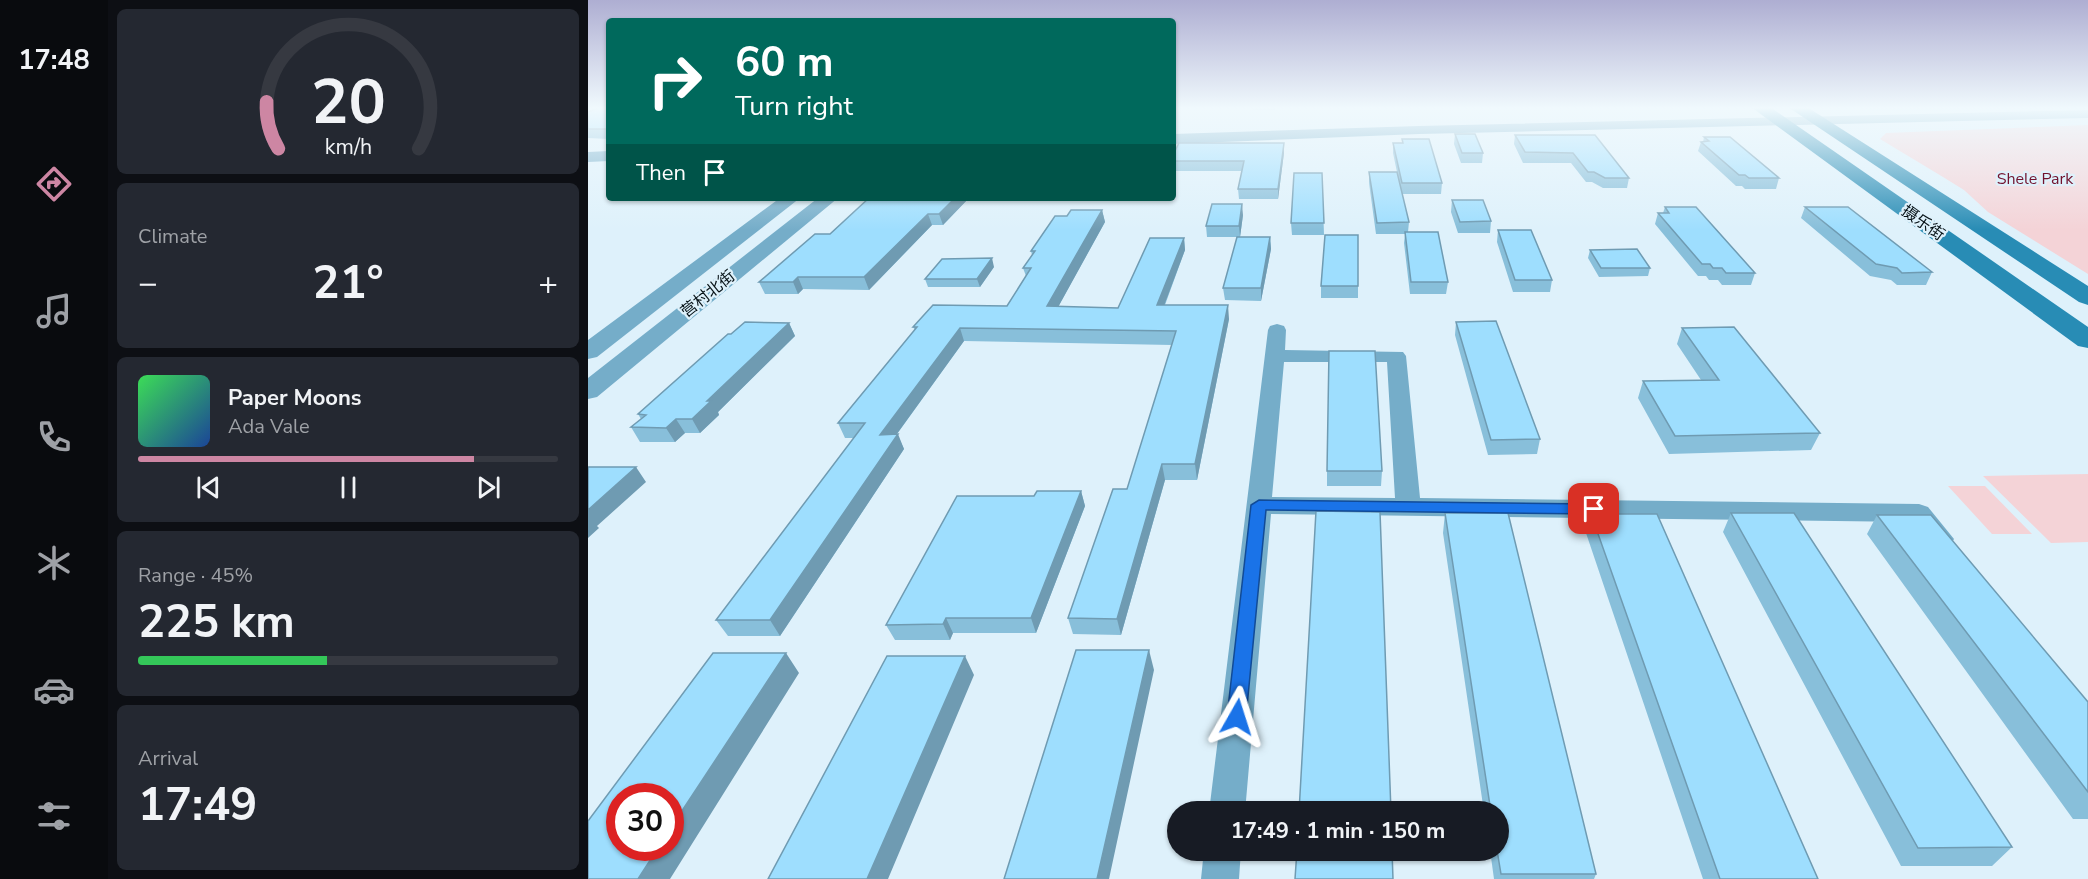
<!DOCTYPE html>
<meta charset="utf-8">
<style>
:root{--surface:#171b24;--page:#242831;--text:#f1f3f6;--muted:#9ea1a6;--line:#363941;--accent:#cd86a3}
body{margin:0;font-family:"Nunito Sans","Noto Sans SC",sans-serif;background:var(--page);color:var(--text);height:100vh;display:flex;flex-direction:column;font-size:22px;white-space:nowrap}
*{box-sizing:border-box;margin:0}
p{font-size:20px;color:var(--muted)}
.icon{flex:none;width:33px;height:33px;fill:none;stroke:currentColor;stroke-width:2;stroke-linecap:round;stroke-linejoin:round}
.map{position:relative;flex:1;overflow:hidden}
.side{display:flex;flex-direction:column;gap:9px;padding:9px;background:#0d0f14;width:480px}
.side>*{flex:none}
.banner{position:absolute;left:18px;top:18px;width:570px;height:183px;border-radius:6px;box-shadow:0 2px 4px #0004;background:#00695c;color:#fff;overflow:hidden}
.speed{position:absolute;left:18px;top:783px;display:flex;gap:12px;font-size:30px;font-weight:700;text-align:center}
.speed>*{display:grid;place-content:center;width:78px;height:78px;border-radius:50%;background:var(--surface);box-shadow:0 2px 4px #0004;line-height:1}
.speed .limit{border:9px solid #d22;background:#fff;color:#111}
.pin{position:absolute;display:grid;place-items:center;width:51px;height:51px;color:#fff;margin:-26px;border-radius:12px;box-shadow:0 3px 9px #0006}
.me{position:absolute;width:66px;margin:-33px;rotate:6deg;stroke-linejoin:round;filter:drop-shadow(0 0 4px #0008)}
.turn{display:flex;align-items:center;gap:21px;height:126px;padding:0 30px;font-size:27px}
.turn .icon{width:78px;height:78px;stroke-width:2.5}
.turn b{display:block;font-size:42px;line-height:51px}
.then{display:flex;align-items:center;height:57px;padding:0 30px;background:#0003;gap:12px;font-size:22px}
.big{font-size:45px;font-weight:700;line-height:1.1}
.side .widget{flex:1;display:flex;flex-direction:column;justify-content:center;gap:9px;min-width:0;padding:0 21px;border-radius:9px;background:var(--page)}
.side .dial{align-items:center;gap:0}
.dial svg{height:156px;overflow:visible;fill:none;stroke:var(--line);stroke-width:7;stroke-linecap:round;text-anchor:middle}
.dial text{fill:var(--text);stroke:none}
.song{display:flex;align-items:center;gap:18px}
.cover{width:72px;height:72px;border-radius:9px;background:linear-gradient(135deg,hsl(130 70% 55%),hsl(220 70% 35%))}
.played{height:6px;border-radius:3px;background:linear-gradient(90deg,var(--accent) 80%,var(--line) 80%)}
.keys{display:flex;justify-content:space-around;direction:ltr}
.heat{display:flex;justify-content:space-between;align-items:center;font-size:33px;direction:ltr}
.charge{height:9px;border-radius:4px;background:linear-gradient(90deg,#34c759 45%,var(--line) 0)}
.trip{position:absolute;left:579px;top:801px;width:342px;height:60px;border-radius:30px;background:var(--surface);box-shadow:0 2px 4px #0004;font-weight:700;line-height:60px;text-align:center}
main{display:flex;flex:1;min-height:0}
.tabs{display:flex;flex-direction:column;width:108px;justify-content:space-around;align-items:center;background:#090b0e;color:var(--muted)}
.tabs .icon{width:42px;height:42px}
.tabs .selected{color:var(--accent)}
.tabs b{font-size:27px;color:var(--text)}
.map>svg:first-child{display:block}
</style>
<main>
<nav class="tabs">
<b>17:48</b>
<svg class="icon selected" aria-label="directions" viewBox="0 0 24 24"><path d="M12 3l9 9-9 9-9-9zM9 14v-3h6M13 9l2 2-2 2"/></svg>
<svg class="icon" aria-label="music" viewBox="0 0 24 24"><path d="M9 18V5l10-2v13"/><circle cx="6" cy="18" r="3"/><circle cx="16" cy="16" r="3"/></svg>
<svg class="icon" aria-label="phone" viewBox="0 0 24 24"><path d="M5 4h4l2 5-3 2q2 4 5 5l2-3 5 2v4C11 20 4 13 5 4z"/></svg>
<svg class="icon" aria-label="climate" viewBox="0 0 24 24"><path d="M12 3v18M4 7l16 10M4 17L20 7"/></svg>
<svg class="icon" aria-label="car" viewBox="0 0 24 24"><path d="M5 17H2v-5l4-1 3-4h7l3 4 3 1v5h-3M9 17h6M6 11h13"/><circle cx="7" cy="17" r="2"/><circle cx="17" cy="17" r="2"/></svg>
<svg class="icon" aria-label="filters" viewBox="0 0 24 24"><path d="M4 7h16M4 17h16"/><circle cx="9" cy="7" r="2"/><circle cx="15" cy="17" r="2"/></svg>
</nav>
<section class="side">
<div class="widget dial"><svg viewBox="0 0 100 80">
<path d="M14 69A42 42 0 1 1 86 69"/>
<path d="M14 69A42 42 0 0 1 8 45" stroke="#cd86a3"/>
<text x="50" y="56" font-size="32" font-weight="700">20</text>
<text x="50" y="72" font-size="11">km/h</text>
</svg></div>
<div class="widget"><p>Climate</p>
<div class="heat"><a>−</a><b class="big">21°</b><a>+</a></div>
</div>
<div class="widget">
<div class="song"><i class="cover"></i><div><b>Paper Moons</b><p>Ada Vale</p></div></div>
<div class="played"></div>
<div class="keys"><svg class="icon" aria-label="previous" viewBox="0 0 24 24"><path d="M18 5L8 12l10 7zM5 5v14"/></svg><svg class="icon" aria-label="pause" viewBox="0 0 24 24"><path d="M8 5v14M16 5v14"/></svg><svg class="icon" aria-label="next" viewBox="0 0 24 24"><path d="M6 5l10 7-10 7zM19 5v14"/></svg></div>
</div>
<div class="widget"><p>Range · 45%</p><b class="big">225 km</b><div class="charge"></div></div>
<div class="widget"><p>Arrival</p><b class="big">17:49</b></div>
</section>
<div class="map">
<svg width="1500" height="879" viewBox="0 0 1500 879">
<rect width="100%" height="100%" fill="#def1fb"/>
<path fill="#c3eaff" d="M1267,107H1500V108L1285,111Z"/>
<path fill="#f4d3d7" d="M1500,125V274L1400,212L1376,190L1355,177L1292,139L1298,133Z
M1500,474V542L1463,543L1395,476Z
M1360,486H1397L1444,534H1404Z"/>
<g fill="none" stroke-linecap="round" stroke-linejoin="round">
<path fill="#75adc9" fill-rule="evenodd" d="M689,324L696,326L698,330L697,350L815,352L818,356L832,498L1331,504L1340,507L1366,539L1362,546C1343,551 1335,535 1324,522L683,514L657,812H621L680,330L682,326ZM696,362H799L807,498L684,497Z
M616,850H653L651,879H613Z"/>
<path fill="#75adc9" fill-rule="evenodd" d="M1500,110V118L831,134L585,144V134L831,126Z
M21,151V161L0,162V152Z
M192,198H212L9,357L0,359V340Z
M230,198H250L9,397L0,399V378Z"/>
<path fill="#288cb5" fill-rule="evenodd" d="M1163,107H1182L1500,327V348L1490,346Z
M1200,107H1219L1500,286V305L1491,302Z"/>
</g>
<path fill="#88bfda" d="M21,107V139L0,138V112Z
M664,107H687V110H665Z
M867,134L895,153L894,163H873L866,144Z
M927,135H1007L1041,178L1039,188H1015L1004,182H998L983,163H935L926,144Z
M1116,137L1191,178L1188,189H1157L1154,186H1148L1110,151L1113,142H1115Z
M814,139L854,183L853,194H814L821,222L820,232L860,282L858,294H822L816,243L817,234H788L781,183V172H809L805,153V143H814Z
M696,143V153L690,199H651L650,189L654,171H585V155Z
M734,173L736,235H704L703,223Z
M281,198H381L355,225H344L281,290L215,289L210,294H177L171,282L242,234Z
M864,200L903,221L902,233H870L863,212Z
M1077,207L1167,273L1163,285H1134L1130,280H1121L1118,276H1110L1067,224L1070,213H1075Z
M1217,207L1344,272L1338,285H1309L1303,280L1282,276L1213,218Z
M514,210L517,222L470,307L530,308L596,238L597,250L577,305L641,319L609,480H577L533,635L485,634L480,618L539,489L584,345L376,341L309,434L316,449L192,636H140L128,620L266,438H257L250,423L327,330L325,327L419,306L438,276L435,268L444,255L443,251L479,216Z
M655,215L652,237H682L683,249L673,301L637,300L635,288L649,237H619L618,226Z
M910,230L964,280L962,292H925L909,242Z
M770,235V298H733V286Z
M1002,250L1062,268L1060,276L1011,277L1000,258Z
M406,267L392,287H340L337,279Z
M868,322L952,439L949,454L900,455L867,335Z
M201,323L207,336L130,412L131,415L112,433H97L87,442H52L43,427L53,419L50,414L143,334Z
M1094,328L1232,433L1223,450L1081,454L1050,398L1055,381L1113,380L1089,344Z
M739,471H794L793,486H739Z
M493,491L497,506L448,633H365L362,640H307L298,625L446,496Z
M857,513L1008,874L1006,879H906L902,850H910V812H896L855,533Z
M1143,513L1424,847L1404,866H1313L1135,532Z
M1003,514L1230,879H1115L998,533Z
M1289,515L1500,702V819H1485L1279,534Z"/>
<path fill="#6f9bb2" d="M696,143V153L690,199V189Z
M367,198H381L355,225L351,214Z
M654,204L655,215L652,237L651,226Z
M514,210L517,222L463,320L459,306Z
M340,214L344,225L281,290L276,277Z
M682,237L683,249L673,301V288Z
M596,238L597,250L571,319L569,305Z
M404,258L406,267L392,287L389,279Z
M210,277L215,289L210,294L205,282Z
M640,305L641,319L609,480L607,464Z
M201,323L207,336L130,412L131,415L112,433L104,419L119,401Z
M372,328L376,341L298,449L292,435Z
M88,419L97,433L87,442L78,428Z
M310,434L316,449L192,636L182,620Z
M574,464L577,480L533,635L529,619Z
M48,467L58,482L9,526L11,528L0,538V510Z
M493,491L497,506L448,633L443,618Z
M358,618L365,633L362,640L355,624Z
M561,650L566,670L521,879H509Z
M198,653L211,673L82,879H50L70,848H82V829Z
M377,656L386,675L300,879H279Z"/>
<path fill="#9edefe" stroke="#6f9bb2" stroke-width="1.5" d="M12,107H21V129H0V112Z
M867,134H887L895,153H874Z
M927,135H1007L1041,178H1017L1006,172H1000L985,153L937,152Z
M1116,137H1142L1191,178H1161L1157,175H1151L1113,142L1121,141Z
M814,139H841L854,183H814L805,143H815Z
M591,143H696L690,189H650L656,161H585V155Z
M781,172H809L821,222L789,223Z
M706,173H734L736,223H703Z
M281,198H367L351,214H340L276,277H210L205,282H171L227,234H242Z
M864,200H895L903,221L872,222Z
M624,204H654L651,226H618Z
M1077,207H1108L1167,273H1138L1134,268H1125L1122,264H1114L1070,213H1081Z
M1217,207H1260L1344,272L1314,273L1309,268L1288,264Z
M483,210H514L459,306L530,308L562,238H596L569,305H640L607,464H574L529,619L480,618L525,489H539L588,331L372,328L292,435L310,434L182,620H128L277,423H250L329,327H325L345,305L419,306L443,268H435L447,251H443L467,216H479Z
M910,230H943L964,280H927Z
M817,232H850L860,282H823Z
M737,235H770V286H733Z
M649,237H682L673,288H635Z
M1049,249L1062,268H1013L1002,250Z
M404,258L389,279H337L354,259Z
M908,321L952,439L903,440L868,322Z
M157,322L201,323L119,401H123L104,419H88L78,428L43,427L58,415L50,414L140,334H143Z
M1146,327L1232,433L1087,436L1055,381L1131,380L1094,328Z
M741,351H787L794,471H739Z
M0,467H48L0,510Z
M449,491H493L443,618H358L355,624L298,625L369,496H446Z
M728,511L792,512L803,812H711Z
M857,513H920L1008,874H913L909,850H910V812H903Z
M1143,513H1206L1424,847L1330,848Z
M1003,514H1069L1230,879H1132Z
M1289,515H1343L1500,702V792Z
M488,650H561L509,879H416Z
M125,653H198L82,829V796H32V848H70L50,879H0V821Z
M299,656H377L279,879H180Z
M709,850H804L805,879H707Z"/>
<linearGradient id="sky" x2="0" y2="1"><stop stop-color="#aeaed2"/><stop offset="0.47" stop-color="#f0f9fd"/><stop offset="1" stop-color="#f0f9fd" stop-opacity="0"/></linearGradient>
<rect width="1500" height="230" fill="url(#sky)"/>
<path fill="#1a73e8" stroke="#114b97" stroke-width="1.5" d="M671,500L1006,504L1013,509L1006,514L678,510L658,717L656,723L649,726L642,723L639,717L663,505Z"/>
<g text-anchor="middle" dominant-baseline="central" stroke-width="4.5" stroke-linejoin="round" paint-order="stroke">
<g font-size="16" fill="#71122e" stroke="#def1fb">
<text x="1447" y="179">Shele Park</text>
</g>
<g font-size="16" fill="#061116" stroke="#def1fb">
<text transform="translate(1335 223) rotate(35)">摄乐街</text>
<text transform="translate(120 294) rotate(-39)">营村北街</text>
</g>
</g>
</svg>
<div class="speed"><div class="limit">30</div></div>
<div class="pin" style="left:1006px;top:509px;background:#d93025"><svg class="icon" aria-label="arrive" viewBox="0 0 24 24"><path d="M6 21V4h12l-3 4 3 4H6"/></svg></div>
<svg class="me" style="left:649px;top:717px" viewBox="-20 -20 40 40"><path d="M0-17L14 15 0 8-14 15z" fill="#1a73e8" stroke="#fff" stroke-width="4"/></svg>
<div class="trip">17:49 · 1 min · 150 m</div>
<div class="banner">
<div class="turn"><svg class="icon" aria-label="right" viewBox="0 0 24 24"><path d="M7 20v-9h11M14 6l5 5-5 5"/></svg><div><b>60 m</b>Turn right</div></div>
<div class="then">Then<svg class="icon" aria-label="arrive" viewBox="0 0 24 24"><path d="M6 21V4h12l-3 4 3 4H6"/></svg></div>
</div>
</div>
</main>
